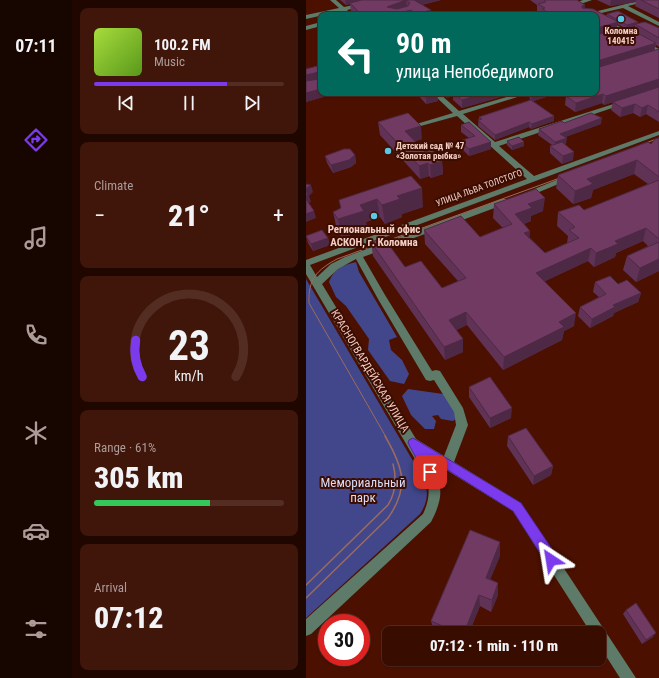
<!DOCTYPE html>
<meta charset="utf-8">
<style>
:root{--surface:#390c00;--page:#40150a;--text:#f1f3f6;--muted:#ab9b99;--line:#532c22;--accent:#7c3aed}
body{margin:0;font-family:"Roboto Condensed",sans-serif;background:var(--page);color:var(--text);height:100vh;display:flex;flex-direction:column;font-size:15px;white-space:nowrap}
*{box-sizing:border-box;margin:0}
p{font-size:13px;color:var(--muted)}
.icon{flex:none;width:22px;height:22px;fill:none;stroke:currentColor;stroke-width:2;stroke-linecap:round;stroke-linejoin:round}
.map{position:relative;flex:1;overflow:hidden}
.side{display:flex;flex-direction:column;gap:8px;padding:8px;background:#1f0700;width:234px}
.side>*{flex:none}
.banner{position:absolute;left:12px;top:12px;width:281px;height:84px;border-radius:8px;box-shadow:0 1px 3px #0004,0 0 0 1px var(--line);background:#00695c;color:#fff;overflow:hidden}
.speed{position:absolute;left:12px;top:614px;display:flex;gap:8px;font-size:20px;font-weight:700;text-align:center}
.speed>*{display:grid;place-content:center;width:52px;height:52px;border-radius:50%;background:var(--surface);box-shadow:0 1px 3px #0004,0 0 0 1px var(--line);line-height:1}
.speed .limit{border:6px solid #d22;background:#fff;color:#111}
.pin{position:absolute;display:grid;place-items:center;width:34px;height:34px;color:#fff;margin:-17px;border-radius:8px;box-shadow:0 2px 6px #0006}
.me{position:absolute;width:44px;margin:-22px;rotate:327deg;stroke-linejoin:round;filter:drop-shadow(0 0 3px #0008)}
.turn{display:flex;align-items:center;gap:14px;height:84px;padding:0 12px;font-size:18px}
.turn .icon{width:52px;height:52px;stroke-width:2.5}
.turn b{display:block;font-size:28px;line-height:34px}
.big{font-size:30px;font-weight:800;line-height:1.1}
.side .widget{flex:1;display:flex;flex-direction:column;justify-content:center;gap:6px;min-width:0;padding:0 14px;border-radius:8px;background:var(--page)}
.side .dial{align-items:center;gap:0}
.dial svg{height:104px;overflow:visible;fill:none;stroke:var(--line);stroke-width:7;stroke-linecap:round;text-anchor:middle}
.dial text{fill:var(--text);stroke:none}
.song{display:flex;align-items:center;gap:12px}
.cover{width:48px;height:48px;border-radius:6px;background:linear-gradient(135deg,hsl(80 70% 55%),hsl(90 70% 35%))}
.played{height:4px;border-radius:2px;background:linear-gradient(90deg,var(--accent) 70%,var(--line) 70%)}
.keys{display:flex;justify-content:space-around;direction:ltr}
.heat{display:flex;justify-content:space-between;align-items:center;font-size:22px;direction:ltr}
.charge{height:6px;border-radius:3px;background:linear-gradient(90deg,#34c759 61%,var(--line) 0)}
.trip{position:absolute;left:76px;top:626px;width:224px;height:40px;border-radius:8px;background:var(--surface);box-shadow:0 1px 3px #0004,0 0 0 1px var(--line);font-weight:800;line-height:40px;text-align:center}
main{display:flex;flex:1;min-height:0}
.menu{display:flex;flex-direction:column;width:72px;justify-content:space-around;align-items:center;background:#170500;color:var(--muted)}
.menu .icon{width:28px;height:28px}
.menu .on{color:var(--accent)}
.menu b{font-size:18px;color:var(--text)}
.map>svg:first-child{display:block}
</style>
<main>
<nav class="menu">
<b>07:11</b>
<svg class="icon on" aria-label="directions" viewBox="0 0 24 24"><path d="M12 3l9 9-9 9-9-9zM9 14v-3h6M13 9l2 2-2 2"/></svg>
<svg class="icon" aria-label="music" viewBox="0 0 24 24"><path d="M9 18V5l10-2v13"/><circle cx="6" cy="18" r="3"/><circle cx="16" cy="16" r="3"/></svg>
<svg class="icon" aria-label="phone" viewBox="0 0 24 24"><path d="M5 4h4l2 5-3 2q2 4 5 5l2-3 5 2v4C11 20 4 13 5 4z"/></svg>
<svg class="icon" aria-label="climate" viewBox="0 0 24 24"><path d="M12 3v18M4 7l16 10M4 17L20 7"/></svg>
<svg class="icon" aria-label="car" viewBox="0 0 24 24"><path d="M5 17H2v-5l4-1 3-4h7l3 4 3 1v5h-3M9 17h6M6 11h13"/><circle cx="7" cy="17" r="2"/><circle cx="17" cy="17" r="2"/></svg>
<svg class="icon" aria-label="filters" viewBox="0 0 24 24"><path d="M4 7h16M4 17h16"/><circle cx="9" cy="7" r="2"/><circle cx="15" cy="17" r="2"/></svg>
</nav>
<section class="side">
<div class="widget">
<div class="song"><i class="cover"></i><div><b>100.2 FM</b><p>Music</p></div></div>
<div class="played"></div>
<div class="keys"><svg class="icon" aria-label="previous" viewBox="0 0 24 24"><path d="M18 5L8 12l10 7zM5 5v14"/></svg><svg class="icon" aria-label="pause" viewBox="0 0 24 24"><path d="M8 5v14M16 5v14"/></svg><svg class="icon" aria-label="next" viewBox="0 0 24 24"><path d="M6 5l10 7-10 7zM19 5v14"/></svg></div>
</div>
<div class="widget"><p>Climate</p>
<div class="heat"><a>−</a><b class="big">21°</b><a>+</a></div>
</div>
<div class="widget dial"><svg viewBox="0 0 100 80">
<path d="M14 69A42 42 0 1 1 86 69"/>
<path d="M14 69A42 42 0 0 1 9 41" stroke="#7c3aed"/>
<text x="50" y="56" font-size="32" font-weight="700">23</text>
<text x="50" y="72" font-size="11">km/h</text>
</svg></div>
<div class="widget"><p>Range · 61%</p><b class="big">305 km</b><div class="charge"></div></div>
<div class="widget"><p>Arrival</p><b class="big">07:12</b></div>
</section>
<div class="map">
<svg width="353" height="678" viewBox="0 0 353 678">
<rect width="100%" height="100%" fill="#4c1000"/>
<path fill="#41478a" d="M50,262L53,272L91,337L83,340L85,350L96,360L103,374L98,384L84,381L62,350L63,339L40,306L30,297L23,282C28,268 37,265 50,262Z
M0,279L117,478C123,490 122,502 114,514L0,618Z
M102,389L137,394L148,405L151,418L147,421L135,419L132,415L126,416L130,421L128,429H119L105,415L96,396Z"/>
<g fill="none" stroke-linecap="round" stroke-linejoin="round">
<path fill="#5e7a68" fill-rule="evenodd" d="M24,0H30L38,7L73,0H83L41,10L43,12L40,14L36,11L0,19V15L33,8Z
M277,0H286L269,6L266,4Z
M336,0H345L322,6L353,22V26L317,8L291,14L353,49V53L290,17V15H276Z
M15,22V26L0,30V26Z
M126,93H133L153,111L214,93H224L157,114L189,142L317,101H321V103L193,146L228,176L353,131V135L4,265L11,277L25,264L39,257L196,199H202V203L57,257L79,295L126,371L130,370L134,371L157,408L162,425L148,462L215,503L330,678H314L293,645V633H285L207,511L121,458C137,483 139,495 125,522L5,634L0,636V619L117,514C123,501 125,489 119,476L0,274V260L221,179L151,116L111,127H107V125L147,113ZM50,259L72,299L120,380L124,381L128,380L148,412L150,425L138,456L110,439L16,284L32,269Z
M260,176H266L267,178L221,197H218L214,195Z"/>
<path stroke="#9d6b5d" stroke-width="1" d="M332,146L353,138
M80,437L3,303C2,279 11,270 31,259L262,175"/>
<path stroke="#9d6b5d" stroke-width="1.5" d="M0,585L82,505C90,492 91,479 87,464
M0,598L82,518C104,487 97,467 79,436"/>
</g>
<path fill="#603255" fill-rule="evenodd" d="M34,0H135L116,5L126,15H36L47,12L45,11L44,4L40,5Z
M224,0H272H271L279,8L300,16L301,14L332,22V24L353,28V47L350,45L348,51L353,49V122L340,114L334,117L327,113L314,117L305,110L307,102L298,105L296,103L269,112L259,105L260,96L290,93V15H235L231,12V5ZM311,24L319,28L310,30ZM329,26L328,32L321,28Z
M291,0H353V18L329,6L330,2L304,6Z
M15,65V93H44L40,95L34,94L25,97L24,95L0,102Z
M86,93H102L91,97Z
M111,93H130L131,94L132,101L120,104L111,94Z
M135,93H209L156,108L147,100V96L141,98Z
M223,93H250V94L227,101L248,116V121L225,129L223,127L189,140L172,126L173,117L224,100L223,95Z
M72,122L116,139L109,141L119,152L136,161L137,174L125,178L123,176L114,179L74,135Z
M258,123L295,124L259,137L260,144H259L267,160L256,164L244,153V146L246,145L232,135L233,129Z
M155,125L185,149L163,156L155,148L154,141L163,138L155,132Z
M353,138V271L330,282L317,270L321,256L342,246L337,241L310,253L309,257L288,267L282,261L239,281L268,326L258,331L256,340L197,370L161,325L150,330L157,339V352L139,360L67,256L65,242L99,267L136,288L152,281L119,244L118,230L174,237L197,228L187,218L188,204L237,211L225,216V221L218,224L224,231L223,237L239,253L261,243L262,236L251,226L252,212L278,210L342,184L328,174L287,190L285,198L267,204L250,188L252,175L345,144Z
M201,141L218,146L206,150L201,145Z
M49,155L50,163L45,167L27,173L21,163L19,156Z
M105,176L117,207L96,214V217L79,224L74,217L60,222L61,229L36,238L31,230L27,212L35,209L33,200Z
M0,236L22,238L24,245L7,251L2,243Z
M289,282L312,284L335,293L332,302L308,313L307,316L284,328L272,316L274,307L293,297L287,292Z
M163,387L205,418L184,428L163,397Z
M202,436L247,466L245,475L227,485L201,446Z
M194,556L184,579L192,583V595L185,612L174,606L163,633H132L128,631L125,621Z
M320,610L347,637L336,644L317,614Z"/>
<path fill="#4e2945" d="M39,0H65L44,3V4L40,5Z
M100,0L101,8L82,15L81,7Z
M107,0H135L107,7Z
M305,0H330V2L304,6Z
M279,5L278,13L275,14L276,6Z
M105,10V15H84Z
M125,10L126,15H110V14Z
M312,22L310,31L290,36L291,28Z
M332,22L331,25L329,24V26L320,28L321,25Z
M350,43L348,52L290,69L291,61Z
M13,72L15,81L0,84V75Z
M353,79V88L298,105L300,96Z
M15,89V93H24V95L0,102V93Z
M25,93H34V94L25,97Z
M90,93H102L91,97Z
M141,93H147V96L141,98Z
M179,93H209L156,108V100Z
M226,93H250V94L225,102Z
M131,94L132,101L120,104V98Z
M297,94L296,103L269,112L270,103Z
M329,104L327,113L314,117L316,108Z
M342,105L340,114L334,117L336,108Z
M248,116V121L225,129L226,124Z
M296,118L295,124L254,139V134Z
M223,122V127L189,140V135Z
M115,126L116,139L100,144L99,131Z
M261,138L260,144L249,148V142Z
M185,142V149L163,156V149Z
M218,142V146L206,150V146Z
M268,152L267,160L256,164L257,156Z
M49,155L50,163L45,167L27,173L25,165Z
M331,160L328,174L287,190L285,198L267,204L269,191L281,179Z
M136,161L137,174L125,178L124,165Z
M122,163L123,176L114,179L113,166Z
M5,185L7,192L3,196L5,202L0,204V189Z
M116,188L117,207L96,214V217L79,224L76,205L91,196Z
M239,198L237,211L225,216V221L208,228L209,214L222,204Z
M71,199L74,217L60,222L61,229L36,238L32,219L54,205Z
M8,211L10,218L0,222V214Z
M340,228L337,241L310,253L309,257L288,267L290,253L309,241Z
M224,231L223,244L218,233Z
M22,238L24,245L7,251L5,244Z
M285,248L282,261L229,286L230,273Z
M353,259V271L330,282L334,268Z
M335,293L332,302L308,313L307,316L284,328L286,319L307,305Z
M160,312L161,325L144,333L143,320Z
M270,313L268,326L258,331L256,340L197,370L198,357L253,322Z
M157,339V352L139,360L138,347Z
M206,408L205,418L184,428V418Z
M247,466L245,475L227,485L228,476Z
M194,542V556L180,590V578Z
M192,583V595L185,612L186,600Z
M173,595L174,606L163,633H158Z
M350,633L347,637L336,644L340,640Z"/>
<path fill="#703a63" stroke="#4e2945" d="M56,0H100L81,7L91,9L102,6L104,3L100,0H108L125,10L110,14L105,10L84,15H36L52,11L44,3Z
M238,0H271L279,5L276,6V8L287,9L312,22L291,28L290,35L320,27L350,43L291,61L290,68L353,49V79L300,96L297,94L270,103L260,96L270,93H290V15H247L236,9L239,8L232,4L240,2Z
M335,0H353V9Z
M312,11L332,22L321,25L301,14Z
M339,22L353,28V38L329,24Z
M15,65V89L0,93V81L13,79L15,73L13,72L0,75V69Z
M353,87V112L342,105L336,108L329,104L316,108L307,102Z
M115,93H130L131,94L120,98Z
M149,93H179L156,100Z
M225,100L248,116L226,124L223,122L189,135L172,120L176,119L173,117Z
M102,113L115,126L99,131L119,152L126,150L136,161L124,165L122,163L113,166L72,122Z
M285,113L296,118L254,134L261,138L249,142L233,129L256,121L258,123Z
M163,122L185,142L163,149L154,141L169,136L155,125Z
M213,137L218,142L206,146L201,141Z
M353,138V177L331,160L281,179L287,184L269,191L252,175L342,142L345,144L349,139Z
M256,142L268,152L257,156L244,146Z
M38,149H44L49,155L43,160L25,165L19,156Z
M105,176L116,188L91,196L94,199L76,205L71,199L54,205L58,211L32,219L27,212L35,208L33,200Z
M353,180V239L340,228L309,241L312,244L290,253L285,248L230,273L270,313L253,322L258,327L198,357L160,312L143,320L157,339L138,347L65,242L78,238L99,267L115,261L136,288L160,278L118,230L155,216L174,237L206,224L188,204L230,189L239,198L222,204L226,208L209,214L224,231L218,233L239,253L273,238L263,230L269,227L252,212L273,205L278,210Z
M0,184L5,185L0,189Z
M0,190L2,195L0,196Z
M0,199L8,211L0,214Z
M16,230L22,238L5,244L0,236Z
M353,242V259L334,268L321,256Z
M304,276L312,284L321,280L335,293L307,305L309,307L286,319L274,307L300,294L289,282Z
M184,377L206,408L184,418L163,387Z
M220,428L247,466L228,476L202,436Z
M164,530L194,542L180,578L192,583L186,600L173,595L158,633H153L125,621Z
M330,603L350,633L340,640L320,610Z"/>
<path fill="#7c3aed" stroke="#51269a" d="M107,438L215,503L250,555L251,560L250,564L245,566L241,564L207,511L121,457L129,472L128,476L124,477L120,476L102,443L103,440Z"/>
<g fill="#59c8e4" stroke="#3b0d02" stroke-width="1.5">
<circle cx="315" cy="19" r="4"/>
<circle cx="82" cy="151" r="4"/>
<circle cx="68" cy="216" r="4"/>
</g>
<g text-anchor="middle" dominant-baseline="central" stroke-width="4" stroke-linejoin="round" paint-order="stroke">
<g font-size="9" font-weight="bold" fill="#f6cfc4" stroke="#3b0d02">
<text x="315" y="31">Коломна<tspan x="315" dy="10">140415</tspan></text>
<text x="90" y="146" text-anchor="start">Детский сад № 47<tspan x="90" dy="10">«Золотая рыбка»</tspan></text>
</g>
<g font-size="9" fill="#f6cfc4" stroke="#3b0d02">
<text transform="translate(173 188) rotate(-20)">УЛИЦА ЛЬВА ТОЛСТОГО</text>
</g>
<g font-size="11" font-weight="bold" fill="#f6cfc4" stroke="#3b0d02">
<text x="68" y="229">Региональный офис<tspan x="68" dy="13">АСКОН, г. Коломна</tspan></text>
</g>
<g font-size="11" fill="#f6cfc4" stroke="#3b0d02">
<text transform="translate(64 371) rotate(59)">КРАСНОГВАРДЕЙСКАЯ УЛИЦА</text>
</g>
<g font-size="13" fill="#d9def9" stroke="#3b0d02">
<text x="57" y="482">Мемориальный<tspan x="57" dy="15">парк</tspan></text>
</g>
</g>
</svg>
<div class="speed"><div class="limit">30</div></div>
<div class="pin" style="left:124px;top:472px;background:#d93025"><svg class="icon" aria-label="arrive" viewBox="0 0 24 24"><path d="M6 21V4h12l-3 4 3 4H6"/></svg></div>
<svg class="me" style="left:245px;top:560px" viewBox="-20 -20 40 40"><path d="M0-17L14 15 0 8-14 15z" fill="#7c3aed" stroke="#fff" stroke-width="4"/></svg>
<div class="trip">07:12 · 1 min · 110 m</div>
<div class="banner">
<div class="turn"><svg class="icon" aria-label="left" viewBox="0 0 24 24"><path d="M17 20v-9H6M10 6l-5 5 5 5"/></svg><div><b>90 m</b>улица Непобедимого</div></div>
</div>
</div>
</main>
